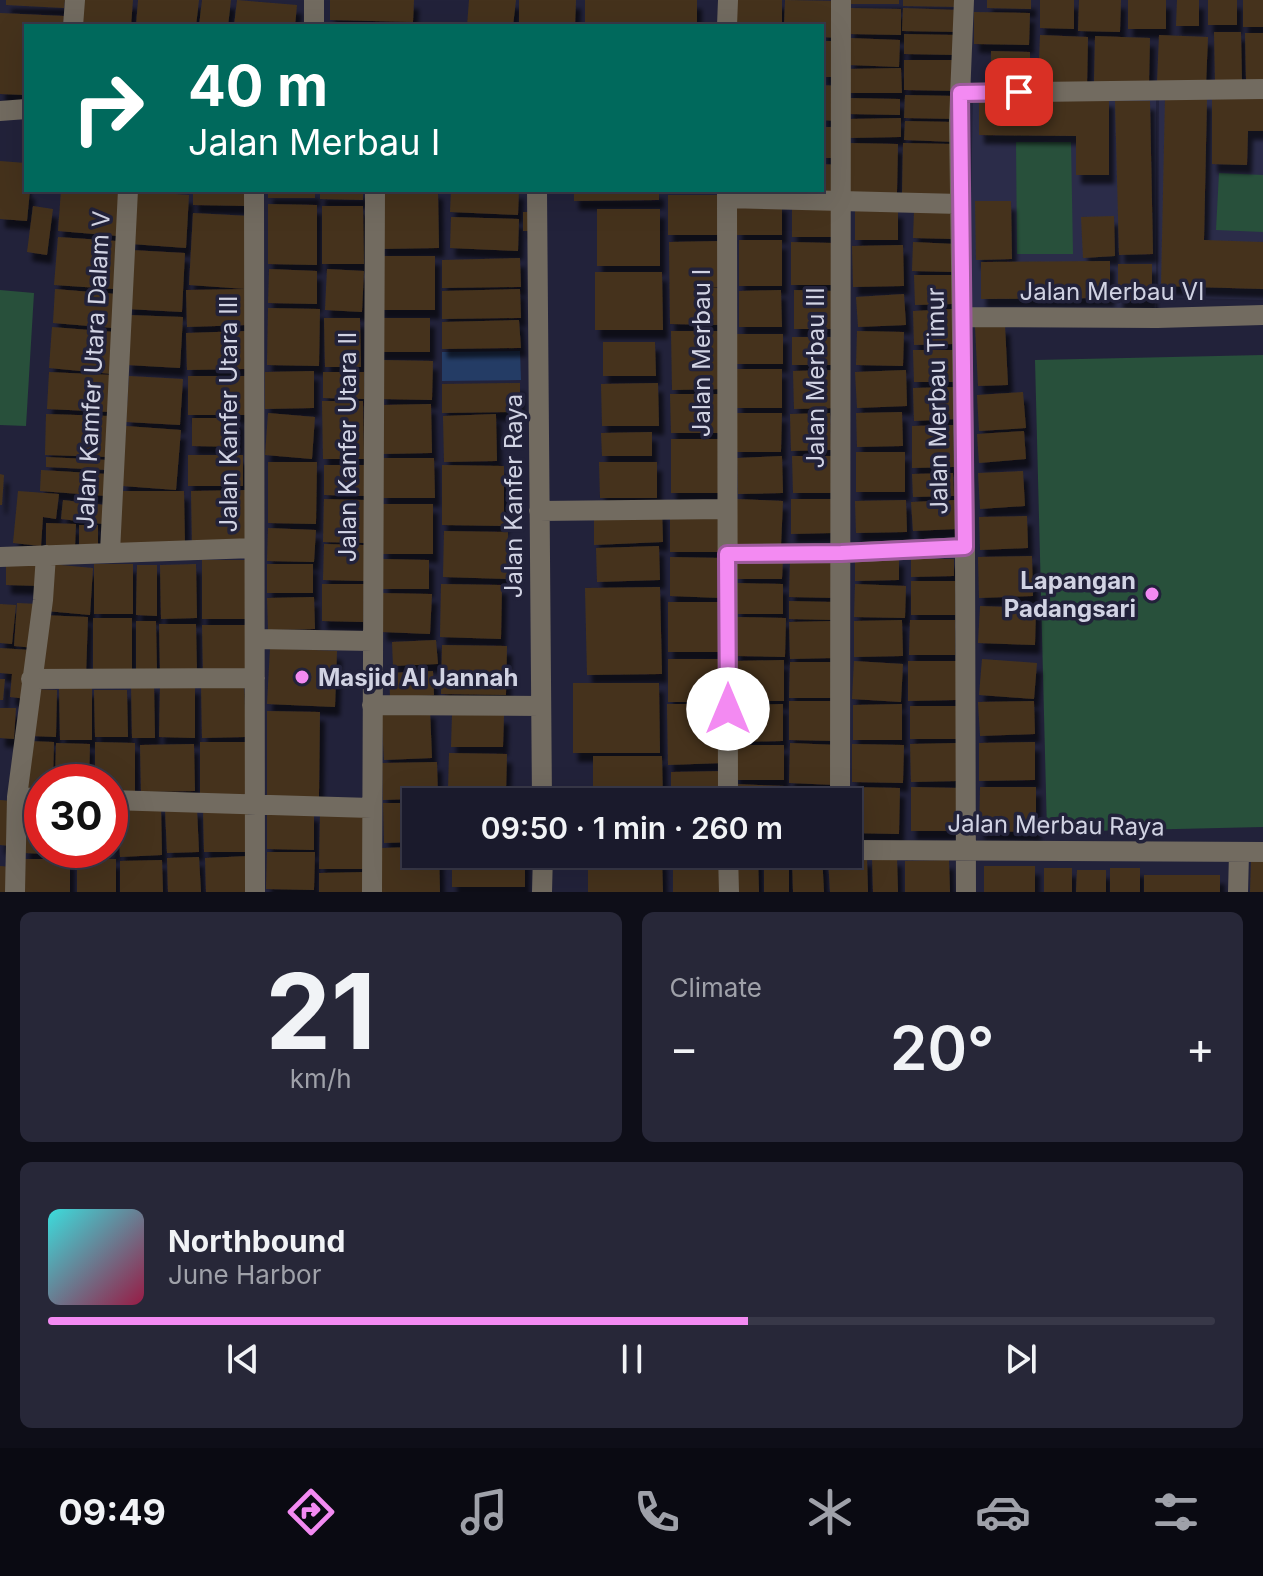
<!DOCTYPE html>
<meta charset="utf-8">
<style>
:root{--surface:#1a1a2c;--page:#272738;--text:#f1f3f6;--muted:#9fa1a9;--line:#383848;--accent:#f38af2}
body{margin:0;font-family:Inter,sans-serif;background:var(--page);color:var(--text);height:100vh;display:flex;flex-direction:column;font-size:30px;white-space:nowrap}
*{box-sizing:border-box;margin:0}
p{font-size:26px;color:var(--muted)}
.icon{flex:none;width:44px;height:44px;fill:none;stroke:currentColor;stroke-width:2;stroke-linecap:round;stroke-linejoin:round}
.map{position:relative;height:892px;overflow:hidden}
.sheet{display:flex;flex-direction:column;gap:20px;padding:20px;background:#0e0e18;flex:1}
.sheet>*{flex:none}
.banner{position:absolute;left:24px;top:24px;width:800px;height:168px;border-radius:0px;box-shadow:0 8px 32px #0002,0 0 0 2px var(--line);background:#00695c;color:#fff;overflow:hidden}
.speed{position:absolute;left:24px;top:764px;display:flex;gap:16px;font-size:40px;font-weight:700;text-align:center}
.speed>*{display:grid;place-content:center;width:104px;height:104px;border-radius:50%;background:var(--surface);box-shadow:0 8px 32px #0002,0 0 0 2px var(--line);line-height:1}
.speed .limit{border:12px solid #d22;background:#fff;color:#111}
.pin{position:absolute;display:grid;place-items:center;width:68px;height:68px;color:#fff;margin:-34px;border-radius:16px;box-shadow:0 4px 12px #0006}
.me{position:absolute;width:88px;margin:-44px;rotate:0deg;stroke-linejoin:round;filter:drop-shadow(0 0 6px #0008)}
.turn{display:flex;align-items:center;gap:28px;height:168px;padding:0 32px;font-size:36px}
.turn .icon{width:104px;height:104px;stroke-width:2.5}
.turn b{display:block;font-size:56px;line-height:68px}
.big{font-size:60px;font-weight:600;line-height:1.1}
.sheet .card{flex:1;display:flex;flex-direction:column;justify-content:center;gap:12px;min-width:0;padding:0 28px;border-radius:12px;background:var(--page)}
.sheet .dial{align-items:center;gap:0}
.dial b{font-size:104px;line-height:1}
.song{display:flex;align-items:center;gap:24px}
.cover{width:96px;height:96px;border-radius:12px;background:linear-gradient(135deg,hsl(180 70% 55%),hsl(340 70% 35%))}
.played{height:8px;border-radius:4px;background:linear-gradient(90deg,var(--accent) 60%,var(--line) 60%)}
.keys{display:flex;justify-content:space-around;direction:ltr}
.heat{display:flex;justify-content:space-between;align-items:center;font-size:44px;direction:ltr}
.sheet .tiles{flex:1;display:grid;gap:20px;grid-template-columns:1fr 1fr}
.card:last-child{grid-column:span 2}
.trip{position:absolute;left:402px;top:788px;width:460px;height:80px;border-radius:0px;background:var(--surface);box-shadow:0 8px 32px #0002,0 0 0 2px var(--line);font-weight:600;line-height:80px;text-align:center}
.dock{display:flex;height:128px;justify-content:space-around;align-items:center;background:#0a0a12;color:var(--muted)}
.dock .icon{width:56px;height:56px}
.dock .on{color:var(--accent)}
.dock b{font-size:36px;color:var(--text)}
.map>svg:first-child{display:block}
</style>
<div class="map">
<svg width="1263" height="892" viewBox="0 0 1263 892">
<defs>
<filter id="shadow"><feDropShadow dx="5" dy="9" stdDeviation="2" flood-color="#0009"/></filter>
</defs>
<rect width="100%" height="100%" fill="#22223a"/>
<path fill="#2b2c49" d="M1156,91V312L969,311L973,94Z
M1159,91L1263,93V300L1158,297Z"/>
<path fill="#28503b" d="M1016,142H1071L1073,254H1017Z
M1219,173L1263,175V232L1216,230Z
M0,290L34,293L26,426L0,425Z
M1263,355V827L1047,832L1035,360Z"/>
<path fill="#243c65" d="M520,351L521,380L442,381V352Z"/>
<path fill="#45331d" filter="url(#shadow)" d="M6,0H65L64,8L6,5Z
M80,0H133L131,26L79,23Z
M138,0H199L196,26H136Z
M202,0H231L228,26H199Z
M237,0L297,5L295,26H234Z
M330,0H414L413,22L330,20Z
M469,0H516L513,26H467Z
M519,0H576L575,26H519Z
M585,0H697V26H585Z
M734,0H782V26H734Z
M785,0L840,1L839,38L822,37V26H784Z
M849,0H899V4H849Z
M903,0H959V7L903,6Z
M987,0H1031V9L987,8Z
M1040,0H1074V29L1040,28Z
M1079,0H1121L1120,32L1078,31Z
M1128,0H1166V29H1128Z
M1177,0H1199V26H1176Z
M1208,0H1237V25H1208Z
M1243,0H1263V27H1243Z
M850,8L901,9V35L849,34Z
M903,8L959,10V32L902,31Z
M974,12L1030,13L1029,45L974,44Z
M0,13L64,16L63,26H26V95L0,94Z
M1214,32H1241L1242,82H1215Z
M1245,33H1263V80H1246Z
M904,34L957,35V55L904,54Z
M1040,35L1088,37L1087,88L1038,87Z
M1159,35L1208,37L1206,85L1157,83Z
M1095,36L1150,38L1149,84L1094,82Z
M850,38L900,40L899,67L849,65Z
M822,41H837V77H822Z
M991,51L1030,52V76L991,75Z
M904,60H958V91L904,90Z
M901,68L902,93H847L846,69Z
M822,85L837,86L836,121L822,120Z
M905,95L957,96V119L904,118Z
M1212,95L1263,97V131H1248L1247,165L1212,164Z
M979,96L1109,98V175H1076V136L979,135Z
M848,98L900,99V115L848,114Z
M1165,98L1207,99L1204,240L1263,242V289L1161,286Z
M1115,101H1150L1153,254L1119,255Z
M901,118V137L849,138L848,119Z
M905,121L956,122V142L904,140Z
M822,127H836V158H822Z
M849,143L898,144L897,193L848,192Z
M903,143L954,144L953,196L902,194Z
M0,161L26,163V190H30L27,221L0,219Z
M822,164L838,165L836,198L788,190H822Z
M61,190H122L118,236L58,231Z
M193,190H248V206L193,205Z
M268,190H315V198H268Z
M320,190H363V200L320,199Z
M379,190H438L439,248L380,249Z
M451,190H519L518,215L450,212Z
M574,190H659V200L574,201Z
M134,191L189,195L186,248L131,244Z
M668,195H720V235H668Z
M737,201L782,202V235H737Z
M975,201H1011L1012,259L976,260Z
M268,204L317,205V265L268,264Z
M33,206L53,209L47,255L27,252Z
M322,206H363L364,264H322Z
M792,208H833L832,237H792Z
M597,209H660V266H597Z
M855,209H898V240H855Z
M914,211L953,212V239L913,238Z
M523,212H535V231H523Z
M193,213L250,216L246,289L189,285Z
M1114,216L1115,256L1083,258L1081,217Z
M451,217L519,219L518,251L450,248Z
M58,237L117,241L114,289L54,285Z
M739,240H782V286H739Z
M720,241L722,287H706L720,288L719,325L670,324L669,242Z
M791,242L833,243V285H791Z
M913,242L955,244L954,272L912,271Z
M903,245L904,286L853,287L852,246Z
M131,250L185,253L182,312L127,309Z
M378,256H435V310H379Z
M520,258L521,287L442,288V260Z
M1110,261V298L981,299V262Z
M1118,264H1152V301H1118Z
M269,269L317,271V304L268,303Z
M327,269L364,271L362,312L325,310Z
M595,272H662L663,330H595Z
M914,275H952L953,304L915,305Z
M55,289L116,294L113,328L53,323Z
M247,289L248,325L187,327L186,290Z
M520,289L521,318L442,319V291Z
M781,290L782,327H739V291Z
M794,290L835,291V329H794Z
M904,294L906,325L858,327L856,297Z
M268,308L320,309L319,366L267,365Z
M953,309L954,344L914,345L913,311Z
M129,315L183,317L180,368L127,365Z
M324,318H360L361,367H325Z
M378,318H430V352H378Z
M519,320L521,348L442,349V322Z
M1005,325L1008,385L978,386L975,327Z
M52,327L115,332L112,374L49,368Z
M245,331L246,369L187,370L186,333Z
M671,331H723L724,389L672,390Z
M857,331L904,332L903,366L856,365Z
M737,334H783V364H737Z
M792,337H834V365H792Z
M603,342H655L656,376H603Z
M913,350H954L955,382H914Z
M382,360L433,361L432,400L381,399Z
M737,369H782V408H737Z
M835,370L836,408L794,409L793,371Z
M906,370L907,406L857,408L855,372Z
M314,371V408L265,409V372Z
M49,372L112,375L110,412L47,409Z
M323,372H364V399L323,398Z
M129,376L183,379L180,425L126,422Z
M188,376H246V415H188Z
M520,383V412L442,413V384Z
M658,383L659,426H602L601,384Z
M955,387L957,419L914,421L913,388Z
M1023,392L1026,428L979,431L977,395Z
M670,394H721L722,433H671Z
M322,401H363L364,459H323Z
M431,404L432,453L382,454V405Z
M902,412L903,446L857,447L856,413Z
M268,413L315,417L312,459L265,455Z
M736,413H782L781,452H736Z
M830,413L831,450L791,451L790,414Z
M46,414L110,416L108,457L45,455Z
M496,414L497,461L444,462L443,416Z
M192,418H239L238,447L192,446Z
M953,425L954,467L912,468V426Z
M126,426L181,430L176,490L122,486Z
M1024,431L1026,459L979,463L977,434Z
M652,432V456H602L601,433Z
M671,439H720V493H671Z
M856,452H905V492H856Z
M188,455H243V486H188Z
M782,456L783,493L738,494L737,458Z
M792,456H834L835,493H793Z
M46,457L108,460L107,470L46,467Z
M381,458H434L435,498H382Z
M268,462H317L316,524L268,523Z
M599,462H657V498H600Z
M324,465H366L365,496L324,495Z
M442,465L504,466V526L442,525Z
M41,470L107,474L106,496L40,491Z
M1023,471L1025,506L980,509L978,473Z
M953,473L954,496L913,497L912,474Z
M0,474L4,475L2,505H0Z
M249,490L250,544H192L191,491Z
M18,491L59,494L56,519L43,517L41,546L13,543Z
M119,491H184L185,546L120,547Z
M324,499L366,500L365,543L323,542Z
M737,499L783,501L781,546L735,544Z
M791,499H833V533L791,534Z
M63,500L105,505L103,524L61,519Z
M906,500L907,532L856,533L855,501Z
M955,500L957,529L913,531L911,502Z
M382,504H433V554H383Z
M662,510L663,542L594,545V516Z
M670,516L719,517V552H670Z
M1027,516L1028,548L980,550L979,517Z
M46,523L76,524L75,547H46Z
M79,525H98V547H79Z
M268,528L316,530L314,562L267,561Z
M444,531L508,532L507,579L443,577Z
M324,544L364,545V581L323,580Z
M659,546L660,580L597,582L596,548Z
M1032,556L1033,596L979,598L978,557Z
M670,557L723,558L721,598L670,596Z
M855,557H899V580L855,581Z
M737,558L783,559L782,579H737Z
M6,559L42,561L41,586L6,585Z
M383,559L429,560V589H383Z
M911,559H954V576L911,577Z
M202,560H250V619H202Z
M790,561H836V598L789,597Z
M50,564L93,568L90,615L46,611Z
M94,564H133V614H94Z
M196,564L197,618L161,619L160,565Z
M267,564H313V593H267Z
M137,565H157V616L136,615Z
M911,581H955V615H911Z
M737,583L783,584V614H736Z
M322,584H364L363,622L322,621Z
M441,584L502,585L501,639L440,637Z
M855,584L906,586L905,618L854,617Z
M660,587L662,674L587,675L585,588Z
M380,593L432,594L430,634L382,632Z
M314,597L315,629L268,630L267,598Z
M789,601L835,602V620L789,619Z
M668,602H723L724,652H668Z
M17,603L39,604L35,648L14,646Z
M0,604L16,605L12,644L0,643Z
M980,606L1036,608L1035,645L978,643Z
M42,615L88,617L86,675L40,672Z
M736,617L786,618L785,657L735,656Z
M93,618H132V674H93Z
M902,620L903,656L854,657V621Z
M910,620H955V655H909Z
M136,621H156L157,672H136Z
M833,621L834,658L790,659L789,622Z
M159,624H196L197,673H160Z
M202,625H250V673L203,674Z
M436,640L438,664L393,666L392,642Z
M442,645L507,646L506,695L441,694Z
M0,648L30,650L27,699L10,697L12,674L0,673Z
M270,648L337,651L335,707L267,704Z
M668,659H722V702H668Z
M982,659L1037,663L1034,699L979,695Z
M784,660V701H736L735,661Z
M854,661L903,664L901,702L852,699Z
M908,661H956L957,700L908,701Z
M790,662H834L835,698H789Z
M433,671L434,695L390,697L389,673Z
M0,679H5L3,700H0Z
M131,683H154L155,738H132Z
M244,683L246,737L202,738L201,684Z
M573,683H659L660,753H573Z
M160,685H195V738L159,737Z
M59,688H92V740H60Z
M33,689L57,690L56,737L31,736Z
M94,690H127L128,737H95Z
M789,701H837L836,741L789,740Z
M1034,701L1035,734L980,736L978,702Z
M667,704H722L723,763L668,765Z
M783,704V741L734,742V705Z
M902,704V740H853V705Z
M910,706H958V739H910Z
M0,708H16L14,739L0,738Z
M430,709L432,758L384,760L381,710Z
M267,711L320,712L319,797H267Z
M452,714L504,715L503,747H451Z
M27,741L54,742L53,782H42V793H25Z
M95,742L135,743V795H110V782H95Z
M200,742H249L250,796L200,797Z
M1035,742V780L979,781V743Z
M56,743L90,744L89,782H55Z
M790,743L838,745L836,785L789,783Z
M958,743L959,781L911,782L910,744Z
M194,744L195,791L141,792L140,745Z
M852,744L904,745L903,783L852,782Z
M734,745H784V780H734Z
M449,753L507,754L506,792L448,791Z
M593,756H662L663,802H593Z
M437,762L438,798L383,800L382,763Z
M724,771V802H671V772Z
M733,784L785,786L784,802H733Z
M852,787L900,788L899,834L850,833Z
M911,787L960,788V831H911Z
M980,787H1036V832L979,831Z
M788,788L835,789V802H788Z
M0,800L13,801L12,846L0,845Z
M383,803H416V842L384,843Z
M161,805L162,855L120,857L118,807Z
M26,807L42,808V850H70V855L24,853Z
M197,808L199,852L167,853L165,809Z
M110,809H115V853H77V850H110Z
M248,809V852H204L203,810Z
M267,811L314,812V850L267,849Z
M320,813H367V869H319Z
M416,847V854H439L440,892H381L380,848Z
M267,852H315L314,890L266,889Z
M452,854H525V887H452Z
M764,854H789V892H764Z
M822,854L824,892H793L792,855Z
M249,856L250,892H206L205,858Z
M199,857L201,892H168L167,858Z
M734,857H758L759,892H735Z
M867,857L868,892H830L828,858Z
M897,857L898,892H873L872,858Z
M662,858L663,892H588V859Z
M25,859H70V892H25Z
M77,859H116V892H77Z
M723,859L724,892H673V860Z
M162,860L163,892H120V861Z
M949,860L950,892H905V861Z
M1251,861L1263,862V892H1250Z
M0,866L12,867V892H0Z
M984,866H1035V892H984Z
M1044,868H1072V892H1044Z
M1110,868H1140V892H1110Z
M1077,870H1106V892H1076Z
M367,872V892H319V873Z
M1144,875H1220V892H1144Z"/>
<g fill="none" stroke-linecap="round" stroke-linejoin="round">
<path stroke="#726b60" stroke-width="20" d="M964,0L959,121L965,547L966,892
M73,26L75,0
M314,26V0
M727,26L728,0
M960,93L1263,89
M0,111L26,109
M254,190L255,892
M537,190L542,802
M727,190L728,802
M727,198L960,204
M962,317L1157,318L1263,315
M539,511L727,509
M110,552L128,190
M727,554L841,553L965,547
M0,557L254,548
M256,639L372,641
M31,679L255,678
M372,705L541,706
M17,797L42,798
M110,800L371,808
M840,802L841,0
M848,850L1263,852
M728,854L729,892
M15,892L17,797L43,600L46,555
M372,892L375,190
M542,892L543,854
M1238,892L1239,854"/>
</g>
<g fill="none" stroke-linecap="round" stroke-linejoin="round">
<defs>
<path id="route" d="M728,709L727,554L841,553L965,547L960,93L1019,92"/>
</defs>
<use href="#route" stroke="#9e5a9d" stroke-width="20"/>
<use href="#route" stroke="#f38af2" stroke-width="14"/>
</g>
<g fill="#f38af2" stroke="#22223a" stroke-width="3">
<circle cx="1152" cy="594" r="8"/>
<circle cx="302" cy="677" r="8"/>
</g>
<g text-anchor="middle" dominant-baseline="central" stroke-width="7" stroke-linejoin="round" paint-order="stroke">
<g font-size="24" fill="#d1d3e3" stroke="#22223a">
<text x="1112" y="291">Jalan Merbau VI</text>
<text transform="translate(701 353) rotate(-90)">Jalan Merbau I</text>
<text transform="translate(93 370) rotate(-87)">Jalan Kamfer Utara Dalam V</text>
<text transform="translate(815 378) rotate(-90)">Jalan Merbau III</text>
<text transform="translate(937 401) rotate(-91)">Jalan Merbau Timur</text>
<text transform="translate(228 414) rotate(-90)">Jalan Kanfer Utara III</text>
<text transform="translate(347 447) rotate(-90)">Jalan Kanfer Utara II</text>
<text transform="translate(513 496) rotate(-90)">Jalan Kanfer Raya</text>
<text transform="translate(1056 825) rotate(1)">Jalan Merbau Raya</text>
</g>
<g font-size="24" font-weight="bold" fill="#d1d3e3" stroke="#22223a" text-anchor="end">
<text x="1136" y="580">Lapangan<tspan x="1136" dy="28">Padangsari</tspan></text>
<text x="318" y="677" text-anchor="start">Masjid Al Jannah</text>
</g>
</g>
</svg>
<div class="speed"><div class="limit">30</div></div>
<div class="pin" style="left:1019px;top:92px;background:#d93025"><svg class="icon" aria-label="arrive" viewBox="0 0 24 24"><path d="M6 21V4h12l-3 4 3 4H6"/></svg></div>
<svg class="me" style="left:728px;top:709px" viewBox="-20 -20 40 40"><circle r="19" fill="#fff"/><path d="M0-13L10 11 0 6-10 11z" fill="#f38af2"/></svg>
<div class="trip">09:50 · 1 min · 260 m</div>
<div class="banner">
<div class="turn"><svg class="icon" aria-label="right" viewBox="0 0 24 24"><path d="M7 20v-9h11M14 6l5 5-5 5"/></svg><div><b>40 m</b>Jalan Merbau I</div></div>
</div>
</div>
<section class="sheet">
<div class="tiles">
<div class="card dial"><b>21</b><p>km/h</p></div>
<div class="card"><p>Climate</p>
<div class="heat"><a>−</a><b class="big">20°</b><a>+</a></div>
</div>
<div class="card">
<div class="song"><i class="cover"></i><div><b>Northbound</b><p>June Harbor</p></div></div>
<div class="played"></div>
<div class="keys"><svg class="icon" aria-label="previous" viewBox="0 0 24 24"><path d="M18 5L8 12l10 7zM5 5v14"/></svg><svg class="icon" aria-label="pause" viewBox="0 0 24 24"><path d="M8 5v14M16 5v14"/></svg><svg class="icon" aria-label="next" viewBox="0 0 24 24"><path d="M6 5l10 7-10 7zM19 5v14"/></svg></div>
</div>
</div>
</section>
<nav class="dock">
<b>09:49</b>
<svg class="icon on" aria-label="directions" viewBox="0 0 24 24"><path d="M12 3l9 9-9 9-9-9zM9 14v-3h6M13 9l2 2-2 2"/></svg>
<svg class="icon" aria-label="music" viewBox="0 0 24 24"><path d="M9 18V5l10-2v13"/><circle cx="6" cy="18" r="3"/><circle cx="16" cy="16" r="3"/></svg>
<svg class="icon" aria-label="phone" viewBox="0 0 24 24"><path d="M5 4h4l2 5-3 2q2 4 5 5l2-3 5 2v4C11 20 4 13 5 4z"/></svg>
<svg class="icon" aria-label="climate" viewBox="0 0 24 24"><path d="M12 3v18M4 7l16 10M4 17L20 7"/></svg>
<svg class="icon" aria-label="car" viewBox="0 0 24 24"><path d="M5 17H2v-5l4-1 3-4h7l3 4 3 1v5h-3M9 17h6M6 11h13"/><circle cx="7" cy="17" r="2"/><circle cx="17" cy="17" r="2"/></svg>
<svg class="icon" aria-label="filters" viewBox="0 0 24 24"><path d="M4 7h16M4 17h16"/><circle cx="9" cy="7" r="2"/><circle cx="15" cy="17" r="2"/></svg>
</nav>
